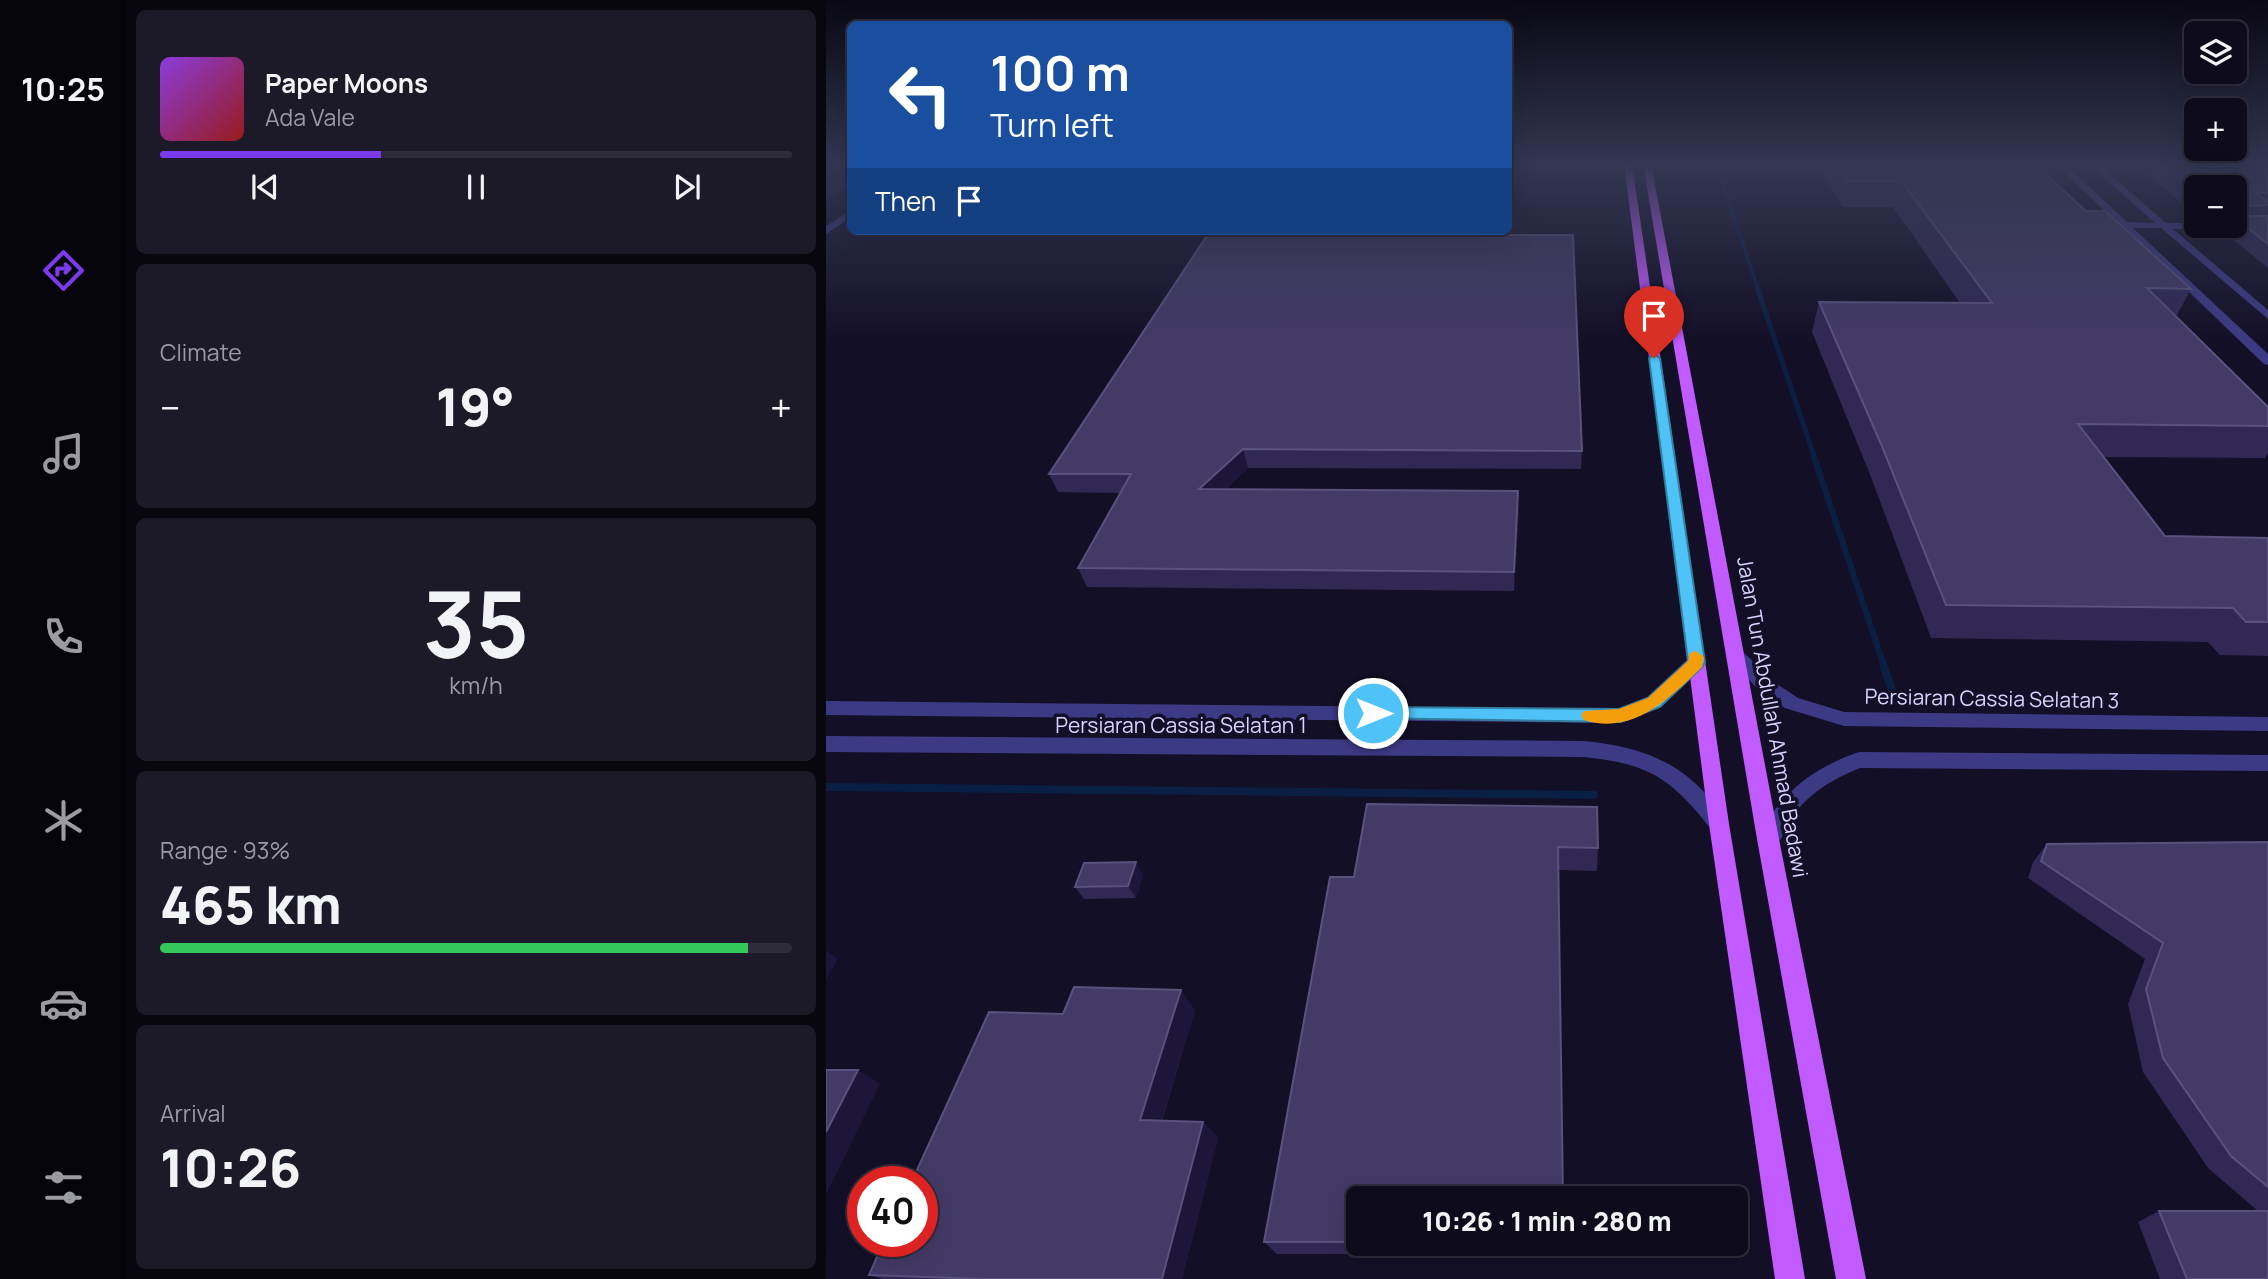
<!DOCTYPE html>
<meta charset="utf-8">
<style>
:root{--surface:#0e0b1c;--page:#1c1929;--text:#f1f3f6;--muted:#9b9ba3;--line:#2e2b3b;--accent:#7c3aed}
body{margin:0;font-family:Manrope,sans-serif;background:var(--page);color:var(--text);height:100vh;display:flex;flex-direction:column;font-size:26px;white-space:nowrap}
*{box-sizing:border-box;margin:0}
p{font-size:23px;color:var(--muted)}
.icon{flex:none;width:38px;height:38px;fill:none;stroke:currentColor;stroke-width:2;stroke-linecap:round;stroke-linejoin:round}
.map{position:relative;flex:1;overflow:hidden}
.details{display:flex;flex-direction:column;gap:10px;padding:10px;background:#08060f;width:700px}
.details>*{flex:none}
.top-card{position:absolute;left:21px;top:21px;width:665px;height:214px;border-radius:10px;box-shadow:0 7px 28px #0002,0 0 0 2px var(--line);background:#1a4fa0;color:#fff;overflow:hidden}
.fabs{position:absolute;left:1358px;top:21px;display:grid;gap:14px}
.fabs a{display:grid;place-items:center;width:63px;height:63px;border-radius:10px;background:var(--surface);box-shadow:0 7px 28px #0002,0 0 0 2px var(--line);font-size:35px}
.speed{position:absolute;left:21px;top:1166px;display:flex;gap:14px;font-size:35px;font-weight:700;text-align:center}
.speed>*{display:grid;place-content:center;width:91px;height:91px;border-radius:50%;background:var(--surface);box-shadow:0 7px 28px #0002,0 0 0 2px var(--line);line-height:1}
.speed .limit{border:10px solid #d22;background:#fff;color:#111}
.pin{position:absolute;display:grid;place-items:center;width:60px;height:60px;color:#fff;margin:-72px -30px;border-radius:50% 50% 50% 0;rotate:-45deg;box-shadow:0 0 7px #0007}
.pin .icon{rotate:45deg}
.me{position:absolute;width:77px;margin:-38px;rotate:90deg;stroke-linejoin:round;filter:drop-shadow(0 0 5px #0008)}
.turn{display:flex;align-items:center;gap:24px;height:147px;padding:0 28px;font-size:32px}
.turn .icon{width:91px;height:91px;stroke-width:2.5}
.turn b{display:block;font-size:49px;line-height:60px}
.then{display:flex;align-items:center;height:66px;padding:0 28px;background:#0003;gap:14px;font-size:26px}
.big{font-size:52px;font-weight:800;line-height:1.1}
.details .tile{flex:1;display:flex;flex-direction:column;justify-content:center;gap:10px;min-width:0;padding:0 24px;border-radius:10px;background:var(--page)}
.details .dial{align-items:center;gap:0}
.dial b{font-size:91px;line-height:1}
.song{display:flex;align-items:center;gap:21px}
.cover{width:84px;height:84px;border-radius:10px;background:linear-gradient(135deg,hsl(270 70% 55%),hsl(0 70% 35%))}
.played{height:7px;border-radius:4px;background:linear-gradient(90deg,var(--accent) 35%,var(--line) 35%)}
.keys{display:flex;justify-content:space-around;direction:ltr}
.heat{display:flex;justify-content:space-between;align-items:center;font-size:38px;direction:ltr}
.charge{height:10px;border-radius:5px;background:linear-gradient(90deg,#34c759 93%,var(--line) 0)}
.trip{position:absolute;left:520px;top:1186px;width:402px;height:70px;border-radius:10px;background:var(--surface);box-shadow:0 7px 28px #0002,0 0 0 2px var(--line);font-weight:800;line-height:70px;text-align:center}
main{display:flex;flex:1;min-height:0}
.tabs{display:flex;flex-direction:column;width:126px;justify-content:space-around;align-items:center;background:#06040b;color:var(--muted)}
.tabs .icon{width:49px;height:49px}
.tabs .current{color:var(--accent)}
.tabs b{font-size:32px;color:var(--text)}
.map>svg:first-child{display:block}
</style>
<main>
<nav class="tabs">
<b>10:25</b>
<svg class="icon current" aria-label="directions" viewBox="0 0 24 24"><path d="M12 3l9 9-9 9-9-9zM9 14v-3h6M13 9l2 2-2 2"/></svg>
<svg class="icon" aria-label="music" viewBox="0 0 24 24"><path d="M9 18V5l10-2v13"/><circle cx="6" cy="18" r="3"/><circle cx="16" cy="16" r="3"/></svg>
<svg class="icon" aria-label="phone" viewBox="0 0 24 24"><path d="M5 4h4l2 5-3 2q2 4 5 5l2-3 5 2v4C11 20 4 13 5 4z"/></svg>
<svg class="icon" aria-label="climate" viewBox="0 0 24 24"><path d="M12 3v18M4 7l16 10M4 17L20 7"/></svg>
<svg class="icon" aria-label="car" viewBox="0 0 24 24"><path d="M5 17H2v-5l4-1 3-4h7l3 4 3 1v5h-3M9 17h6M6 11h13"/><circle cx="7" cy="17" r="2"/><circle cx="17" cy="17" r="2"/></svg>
<svg class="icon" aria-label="filters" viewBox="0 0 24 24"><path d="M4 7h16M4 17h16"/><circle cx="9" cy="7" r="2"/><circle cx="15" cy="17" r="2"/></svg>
</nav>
<section class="details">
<div class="tile">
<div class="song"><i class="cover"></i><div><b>Paper Moons</b><p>Ada Vale</p></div></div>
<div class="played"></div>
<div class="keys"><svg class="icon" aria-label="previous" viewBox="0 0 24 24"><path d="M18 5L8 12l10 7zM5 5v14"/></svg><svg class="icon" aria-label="pause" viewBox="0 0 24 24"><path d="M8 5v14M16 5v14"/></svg><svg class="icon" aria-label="next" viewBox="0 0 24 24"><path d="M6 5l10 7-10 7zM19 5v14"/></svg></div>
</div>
<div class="tile"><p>Climate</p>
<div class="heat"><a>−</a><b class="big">19°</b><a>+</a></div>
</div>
<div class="tile dial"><b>35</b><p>km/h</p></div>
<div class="tile"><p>Range · 93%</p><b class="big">465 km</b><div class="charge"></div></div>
<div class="tile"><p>Arrival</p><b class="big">10:26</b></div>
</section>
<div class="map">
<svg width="1442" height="1279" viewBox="0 0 1442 1279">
<rect width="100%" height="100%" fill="#130f26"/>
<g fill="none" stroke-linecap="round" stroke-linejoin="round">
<path stroke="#0a1f44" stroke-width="3.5" d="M890,164L933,292
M0,197L24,181"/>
<path stroke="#0a1f44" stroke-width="5" d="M932,290L988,456"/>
<path stroke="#0a1f44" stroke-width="6" d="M987,454L1058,666"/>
<path stroke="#0a1f44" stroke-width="8" d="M1057,664L1066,690
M0,787L768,795"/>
<path fill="#3d3a85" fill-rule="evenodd" d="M1230,164H1239L1301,222L1329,223L1263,164H1272L1340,223H1370V226L1442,223V229H1347L1442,310V319L1335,228H1307L1442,354V365L1438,364Z
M24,211V218L0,234V226Z
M909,648L915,650L951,684L972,698L1018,712L1442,717V731L1018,726L959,708L937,694L903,660L900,655L903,650Z
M870,655L876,657L879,662L876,667L835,707L795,723L0,715V701L793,709L821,697L864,657Z
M0,736L758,741C807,746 846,757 880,794C889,803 898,813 903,824L900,830L893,833L886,830C844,778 825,764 758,757L0,752Z
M1033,752L1442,755V771L1034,768C1007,779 984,792 967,816C962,825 957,838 950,845C945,849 940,847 934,846L931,839C953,794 986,768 1033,752Z"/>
<path fill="#c25bff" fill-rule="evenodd" d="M798,164H806L903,824L979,1279H949L883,824Z
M817,164H825L953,839L1040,1279H1010L931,839Z"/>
</g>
<path fill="#312854" d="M991,164H1209L1260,211L1365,289L1350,317L1442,407V453L1439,458L1278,457L1339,536L1442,538V656L1394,655L1382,642L1105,638L1045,477L986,332L993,302L1134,303L1067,207H1017Z
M1321,164H1442V214L1441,216H1442V268L1398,232L1401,226H1409V187H1370V210L1368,208H1362L1317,171Z
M384,231H552L551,235L756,451L755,469L422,468L400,489L693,510L688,591L261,587L252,568L294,493L232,492L223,474Z
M541,804L772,848L771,871L732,870L532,1199V1244H738L737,1254H451L438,1242L528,877Z
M1442,842V1279H1334L1312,1222L1333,1211H1432L1382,1168L1317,1072L1302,1004L1319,959L1202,878L1207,862L1221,844Z
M317,874L310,898L258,899L249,887Z
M369,1010L336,1121L377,1122L392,1138L356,1279H56L43,1275Z"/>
<path fill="#1d163a" d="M545,231H552L546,250L543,235Z
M417,449L422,468L380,508L373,489Z
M692,491L693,510L688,591V572Z
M310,862L317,874L310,898L302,886Z
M0,950L12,959L0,980Z
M355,990L369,1010L331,1136L314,1120Z
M32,1070L54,1084L0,1195V1132Z
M377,1122L392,1138L356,1279H336Z"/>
<path fill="#433a66" stroke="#5a527e" stroke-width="2" d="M1012,164H1209L1260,211H1279L1365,289L1321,288L1442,407V426L1252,424L1339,536L1442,538V622H1420L1407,608L1120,605L1055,444L993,302L1166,303L1075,181H1023Z
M1333,164H1442V193H1430L1442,202V205L1409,207V187H1370V192H1369Z
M1409,216H1442V244L1409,218Z
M384,231H545L543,235H747L756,451L417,449L373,489L692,491L688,572L252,568L305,474H223Z
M541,804L771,807L772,848L732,847L737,1199H532V1242H438L504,877H528Z
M1442,842V1187L1405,1156L1337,1058L1320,989L1337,943L1215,861L1221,844Z
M310,862L302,886L249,887L258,863Z
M248,987L355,990L314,1120L377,1122L336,1279H158L43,1275L58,1241H96V1181H86L163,1012L237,1014Z
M0,1070H32L0,1132Z
M1333,1211H1442V1279H1361Z"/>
<linearGradient id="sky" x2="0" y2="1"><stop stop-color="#0a0815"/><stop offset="0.48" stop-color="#333752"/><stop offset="1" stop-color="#333752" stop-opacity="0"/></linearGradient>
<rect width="1442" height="343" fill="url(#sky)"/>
<path fill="#4fc3f7" stroke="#337fa1" stroke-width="2" d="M828,354L834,358L879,662L876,667L834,707L794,722L541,718L538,713L541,709L547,707L793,709L822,698L862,661L823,358Z"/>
<path fill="#f59e0b" d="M870,651L878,657L876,667C845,697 807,736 758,720L755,715L758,711L793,709L822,698L862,661L864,653Z"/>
<g text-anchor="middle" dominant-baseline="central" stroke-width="7" stroke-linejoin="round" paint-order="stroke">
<g font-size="21" fill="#d9d4ff" stroke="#130f26">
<text transform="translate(1166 698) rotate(1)">Persiaran Cassia Selatan 3</text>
<text transform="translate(947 717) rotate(80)">Jalan Tun Abdullah Ahmad Badawi</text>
<text x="355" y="725">Persiaran Cassia Selatan 1</text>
</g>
</g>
</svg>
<div class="fabs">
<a><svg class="icon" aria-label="layers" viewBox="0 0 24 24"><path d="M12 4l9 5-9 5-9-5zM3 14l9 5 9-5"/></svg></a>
<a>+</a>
<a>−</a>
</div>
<div class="speed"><div class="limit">40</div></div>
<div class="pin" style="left:828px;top:358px;background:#d93025"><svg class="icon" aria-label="arrive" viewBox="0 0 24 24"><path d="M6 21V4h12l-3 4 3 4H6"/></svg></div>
<svg class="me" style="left:547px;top:713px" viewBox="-20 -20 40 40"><circle r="17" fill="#4fc3f7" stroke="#fff" stroke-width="3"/><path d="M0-11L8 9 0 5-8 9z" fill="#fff"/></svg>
<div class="trip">10:26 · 1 min · 280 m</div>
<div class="top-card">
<div class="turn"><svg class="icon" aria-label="left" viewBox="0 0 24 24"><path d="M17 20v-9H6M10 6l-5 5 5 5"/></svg><div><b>100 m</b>Turn left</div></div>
<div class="then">Then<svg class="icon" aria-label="arrive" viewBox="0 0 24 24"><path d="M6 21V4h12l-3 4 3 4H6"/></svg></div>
</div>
</div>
</main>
